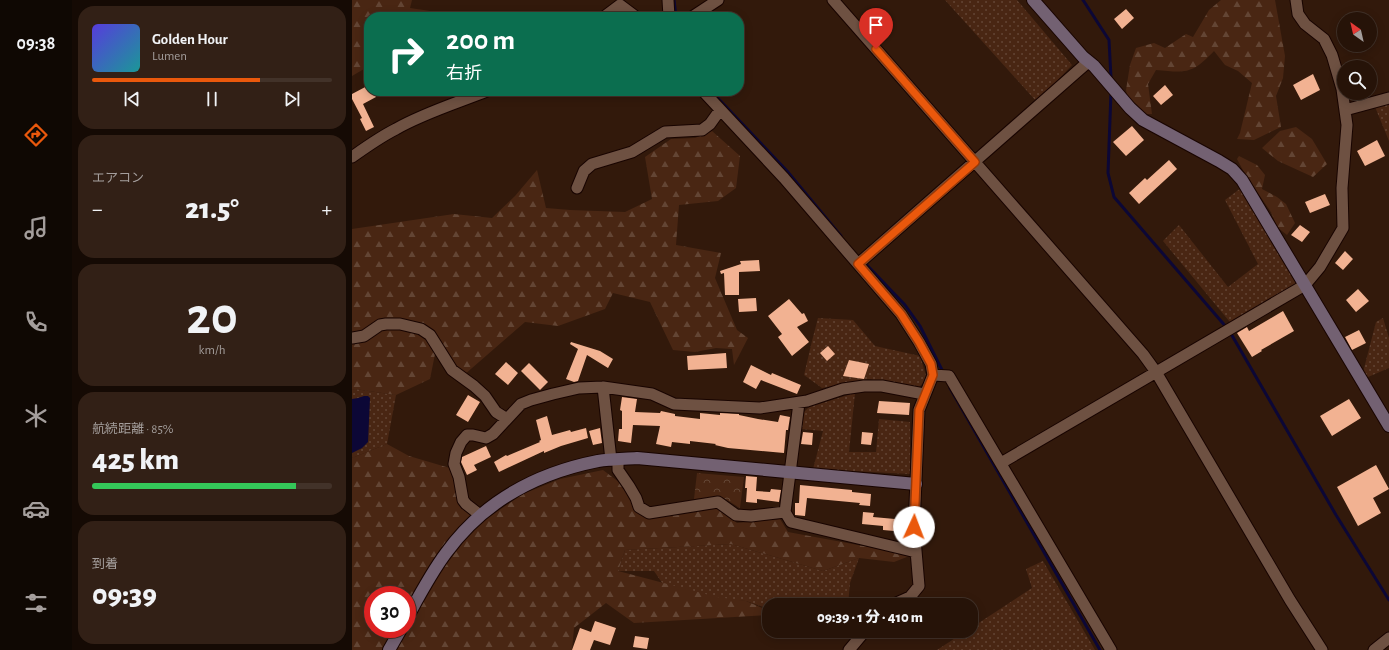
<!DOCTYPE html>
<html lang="ja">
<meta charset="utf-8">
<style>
:root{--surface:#261308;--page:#322016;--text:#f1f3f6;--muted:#a49e9c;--line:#423229;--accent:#ea580c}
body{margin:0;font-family:"Alegreya Sans","Noto Sans JP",sans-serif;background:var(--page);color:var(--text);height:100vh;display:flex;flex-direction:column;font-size:15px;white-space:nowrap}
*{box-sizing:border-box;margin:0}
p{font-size:13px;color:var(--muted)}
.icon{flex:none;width:22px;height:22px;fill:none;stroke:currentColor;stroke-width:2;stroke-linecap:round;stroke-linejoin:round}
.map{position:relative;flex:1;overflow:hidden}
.panel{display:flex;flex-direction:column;gap:6px;padding:6px;background:#150a04;width:280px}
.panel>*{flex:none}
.banner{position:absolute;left:12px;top:12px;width:380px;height:84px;border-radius:16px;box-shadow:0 2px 10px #0003,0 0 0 1px var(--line);background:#0b6e4f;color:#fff;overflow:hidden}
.needle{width:26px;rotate:326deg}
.tools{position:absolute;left:985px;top:12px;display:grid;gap:8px}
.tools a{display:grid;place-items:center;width:40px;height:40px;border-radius:50%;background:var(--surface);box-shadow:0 2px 10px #0003,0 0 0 1px var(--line);font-size:20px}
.speed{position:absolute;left:12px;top:586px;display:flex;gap:8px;font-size:20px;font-weight:700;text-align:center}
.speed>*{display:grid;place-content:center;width:52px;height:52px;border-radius:50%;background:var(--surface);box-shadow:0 2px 10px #0003,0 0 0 1px var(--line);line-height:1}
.speed .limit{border:6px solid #d22;background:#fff;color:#111}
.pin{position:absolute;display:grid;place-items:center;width:34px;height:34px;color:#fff;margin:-41px -17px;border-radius:50% 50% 50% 0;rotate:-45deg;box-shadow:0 0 4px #0007}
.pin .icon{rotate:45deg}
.me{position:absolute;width:44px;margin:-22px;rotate:2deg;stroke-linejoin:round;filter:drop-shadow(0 0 3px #0008)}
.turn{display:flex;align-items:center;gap:14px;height:84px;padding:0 16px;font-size:18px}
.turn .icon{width:52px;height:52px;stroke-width:2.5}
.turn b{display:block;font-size:28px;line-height:34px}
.big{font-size:30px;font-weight:800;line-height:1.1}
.panel .widget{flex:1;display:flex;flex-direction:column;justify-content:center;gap:6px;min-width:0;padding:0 14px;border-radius:16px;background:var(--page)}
.panel .dial{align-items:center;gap:0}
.dial b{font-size:52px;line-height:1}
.song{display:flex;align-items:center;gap:12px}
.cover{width:48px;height:48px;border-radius:6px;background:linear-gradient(135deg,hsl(250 70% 55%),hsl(180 70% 35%))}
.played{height:4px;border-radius:2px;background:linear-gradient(90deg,var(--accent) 70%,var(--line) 70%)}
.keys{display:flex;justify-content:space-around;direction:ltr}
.heat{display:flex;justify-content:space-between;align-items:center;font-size:22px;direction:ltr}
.charge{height:6px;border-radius:3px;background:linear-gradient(90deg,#34c759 85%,var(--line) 0)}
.trip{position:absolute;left:410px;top:598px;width:216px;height:40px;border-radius:16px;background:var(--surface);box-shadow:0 2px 10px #0003,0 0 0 1px var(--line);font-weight:800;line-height:40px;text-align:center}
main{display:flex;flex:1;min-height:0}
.menu{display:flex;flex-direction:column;width:72px;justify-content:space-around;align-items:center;background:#0f0803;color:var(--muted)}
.menu .icon{width:28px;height:28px}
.menu .on{color:var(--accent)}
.menu b{font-size:18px;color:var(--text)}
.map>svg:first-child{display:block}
</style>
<main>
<nav class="menu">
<b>09:38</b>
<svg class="icon on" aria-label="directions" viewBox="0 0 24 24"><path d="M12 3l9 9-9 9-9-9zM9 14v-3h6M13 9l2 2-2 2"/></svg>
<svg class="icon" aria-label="music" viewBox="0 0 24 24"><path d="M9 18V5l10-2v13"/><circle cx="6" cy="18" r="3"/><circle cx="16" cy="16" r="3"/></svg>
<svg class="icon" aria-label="phone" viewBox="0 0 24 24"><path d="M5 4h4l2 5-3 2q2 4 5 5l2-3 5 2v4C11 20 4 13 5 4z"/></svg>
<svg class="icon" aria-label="climate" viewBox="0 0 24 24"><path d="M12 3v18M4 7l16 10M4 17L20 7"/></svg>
<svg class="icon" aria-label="car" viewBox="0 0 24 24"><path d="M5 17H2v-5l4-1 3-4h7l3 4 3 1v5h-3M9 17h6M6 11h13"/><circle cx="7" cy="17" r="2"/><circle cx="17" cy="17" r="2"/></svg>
<svg class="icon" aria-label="filters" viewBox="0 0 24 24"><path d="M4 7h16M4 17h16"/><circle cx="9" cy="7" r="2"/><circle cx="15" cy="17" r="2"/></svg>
</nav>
<section class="panel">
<div class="widget">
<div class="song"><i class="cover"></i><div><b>Golden Hour</b><p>Lumen</p></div></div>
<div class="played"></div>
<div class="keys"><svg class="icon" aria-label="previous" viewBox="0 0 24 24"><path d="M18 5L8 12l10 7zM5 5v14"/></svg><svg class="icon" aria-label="pause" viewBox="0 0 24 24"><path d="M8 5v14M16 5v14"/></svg><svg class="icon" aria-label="next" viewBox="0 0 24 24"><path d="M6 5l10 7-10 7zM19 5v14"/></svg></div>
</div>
<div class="widget"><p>エアコン</p>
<div class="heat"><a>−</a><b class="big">21.5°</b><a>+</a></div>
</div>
<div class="widget dial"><b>20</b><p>km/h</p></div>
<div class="widget"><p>航続距離 · 85%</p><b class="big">425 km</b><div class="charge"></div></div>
<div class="widget"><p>到着</p><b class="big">09:39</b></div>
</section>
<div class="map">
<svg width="1037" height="650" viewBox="0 0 1037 650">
<defs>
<pattern id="grass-dots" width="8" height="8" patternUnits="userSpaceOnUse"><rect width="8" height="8" fill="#492613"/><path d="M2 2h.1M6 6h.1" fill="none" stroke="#634534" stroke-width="1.8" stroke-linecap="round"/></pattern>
<pattern id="forest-firs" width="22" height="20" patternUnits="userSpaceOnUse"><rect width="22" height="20" fill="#492613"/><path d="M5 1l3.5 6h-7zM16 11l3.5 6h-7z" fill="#634534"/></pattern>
<pattern id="park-crowns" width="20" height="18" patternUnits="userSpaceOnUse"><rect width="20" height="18" fill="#492613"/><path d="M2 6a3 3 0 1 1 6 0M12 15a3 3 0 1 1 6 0" fill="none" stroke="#634534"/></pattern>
</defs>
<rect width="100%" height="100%" fill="#32190b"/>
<path fill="url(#grass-dots)" d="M593,0H665L720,65L685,102Z
M1037,98V141L1021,102Z
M893,185L953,285L882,327L811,241L827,225L876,287L906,264L873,200Z
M466,318L501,320L523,346L568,356L575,379L566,388L516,379L470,388L452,375L460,341Z
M1031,318L1037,338V368L1009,380L1024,322Z
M3,389L44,395L35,444L0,458V390Z
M503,393L497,452H524L527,419L558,422V474L461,469L471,431L449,429L451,413L457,407Z
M379,544L471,571L507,558L498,583L496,605H417V609L394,601L319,596L302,571H266L273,550Z
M691,561L743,650H585L614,631H619V628L680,588L674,569Z"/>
<path fill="url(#forest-firs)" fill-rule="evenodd" d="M0,0H60L58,8L118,17H17V66L0,76Z
M869,0H923L933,56L931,78L924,96L929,127L902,140L885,139L888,133L900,83L886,71L873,65L862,51C840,74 835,73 804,70L796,84L800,114H792L778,108L774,90L778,65L784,48L802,43L813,48L834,34L841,37L857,10Z
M944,127L960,139L975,164L961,177L926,161L910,148L928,131Z
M360,131L388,156L384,188L366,201L327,205L324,245L369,253L363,278L385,330L396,338L382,365L380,349L364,348L343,352L321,350L298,302L261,293L253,309L206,326L173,322L112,375L84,349L78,379L44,395L3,389L0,390V229L102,214L140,218L163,196L185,170L194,208L218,210L273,212L300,199L293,157L319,139L343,138Z
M887,156L905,165L913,175L910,189L925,197L934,204L943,223L935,235L925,227L919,212L894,176L885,159Z
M35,444L57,456L101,469L124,526L171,494L208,479L251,470L272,486L295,515L365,508L385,523L428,519L436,532L560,555L542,562L507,558L471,571L379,544L273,550L266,571L365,597L394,601L417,611V615L282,623L254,603L222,628L220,650H0V458ZM21,595H55V629H21Z"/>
<path fill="url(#park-crowns)" d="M345,473L392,477L388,508L370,497L342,499Z"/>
<path fill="#0c0736" d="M12,396H16L18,398L16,442L10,448L0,453V399L6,398Z"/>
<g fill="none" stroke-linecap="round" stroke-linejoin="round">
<path stroke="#0c0736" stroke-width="3" d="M322,0L324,17
M731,0L757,40L759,78
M359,91L435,171L489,236
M759,92L756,173L762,197L875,328
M512,262L553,305L568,326L591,372
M878,332L984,515L1037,600
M598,388L748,650"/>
</g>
<path fill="#f2b292" d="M774,9L782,18L770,29L762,19Z
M961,74L968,90L949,100L941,85Z
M17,85V91H21L24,97L11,104L22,127L14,131L8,119L10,118L0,99V94Z
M813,85L821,95L809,105L801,96Z
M780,126L792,140L774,156L761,142Z
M1025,140L1033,156L1013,166L1005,151Z
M817,160L825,169L787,204L777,193L793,178L795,180Z
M973,194L978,205L958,213L953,202Z
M948,225L958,232L950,242L939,235Z
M993,251L1001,259L991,270L983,263Z
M407,260L408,271L387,272V295H373L372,273L369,274L368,271L389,264L388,261Z
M1006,289L1017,301L1004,312L994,300Z
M404,298L405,311L387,312L386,299Z
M437,299L450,314L452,313L456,321L445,327L457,342L440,356L426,337L430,334L416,316Z
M931,311L942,331L909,350L910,351L900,357L885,333L895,327L897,331Z
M1007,330L1014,343L1000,350L993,337Z
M219,342L248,351L261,359L256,368L235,355L226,381L222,382L214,379L226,349L218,344Z
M476,346L483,354L475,361L468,353Z
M374,353L375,368L336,370L335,356Z
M497,360L517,364L512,379L491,376Z
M154,362L166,373L156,385L143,374Z
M177,363L196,382L188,390L169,371Z
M399,365L419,375L420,373L449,385L445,394L409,380L404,389L391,382Z
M116,395L128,402L116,422L104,415Z
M270,397L285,399L283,412L308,413L309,411L323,414V416L348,419V413L368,415V413L387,414V415L406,419L426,422L428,415L438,417L436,430H434L432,453L376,448L363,445L364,444L338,441V444L320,442L319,447L304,444L308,426L281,425L279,443L266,441L267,429H270V411L268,410Z
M997,399L1009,418L980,436L968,416Z
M527,401L558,403L557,415L525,413Z
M195,416L200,435L218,430L219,432L234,428L236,438L209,446L192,453V451L147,472L142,462L154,455L155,456L188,442L187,441L189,440L184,420Z
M248,428L250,443L241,445L237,431Z
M451,432L461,433L460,445L449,444Z
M510,432L521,433L519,445L509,444Z
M134,446L139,457L122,465L125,470L115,475L109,462L110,457Z
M1024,465L1037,489L1021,498L1029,513L1006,526L985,487Z
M394,476L405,477L404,491L418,492L419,489L429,490L427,502L405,499V503L394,502L395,488H393Z
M448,485L500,490V492L519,494L518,506L507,505L508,503L455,498L453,516L443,515V503H447Z
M511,512L522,513L521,517L543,519L542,531L531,530V526L510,524Z
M243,621L264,628L258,645L242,640L238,650H220L228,628L239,632Z
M283,636L297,638L295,649L281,647Z"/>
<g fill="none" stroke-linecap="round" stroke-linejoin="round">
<defs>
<path id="street" d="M316,0L317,17
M481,0L791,354L804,372L938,600L970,650
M252,17L268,5L284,17
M340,17L366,0
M351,91L432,178L549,314L567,342L579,364L581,375L567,410L562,527L567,586L558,597L540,605
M993,110L1037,98
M0,157C14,147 28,137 44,129C72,113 105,103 135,91
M225,188L232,171L240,164L280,152L313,132L350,130L358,124L368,110
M506,264L736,62
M0,338L12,336L28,325L34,324H48L69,329L78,335L100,370L122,386L133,396L144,412L155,419
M581,375L597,376L759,650
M251,387L259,460
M447,403L433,512L439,522L564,552
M266,459V470L277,486L284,498L287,507L297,513L366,502L384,515L399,516L433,512
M649,463L953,285L968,267L991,228L990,188L995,125L990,89L980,55L972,39L953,24L946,14L944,0
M128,515L114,504L111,500L107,477L102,464L104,453L109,442L115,435H121L134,438L141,434L169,404L179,400L201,394L227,388L251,387L300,394L322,404L408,408L455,401L491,389L512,386H530L572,394
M497,650L513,631
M1022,650L1037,638"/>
<path id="secondary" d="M681,0L731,57L742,66L778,108L791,120L867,161L880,169L890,180L1037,426
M55,618C67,596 79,573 94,553C131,502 185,473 246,461C259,459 272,459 285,458L564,484
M37,650L49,629"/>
</defs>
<use href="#street" stroke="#180400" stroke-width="13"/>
<use href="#secondary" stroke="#180400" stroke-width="14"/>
<use href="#street" stroke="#6e5142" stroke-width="11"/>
<use href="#secondary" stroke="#736172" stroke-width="12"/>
</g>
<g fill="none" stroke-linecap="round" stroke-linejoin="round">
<defs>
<path id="route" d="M524,49L623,162L506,264L549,314L567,342L579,364L581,375L567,410L562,527"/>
</defs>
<use href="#route" stroke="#983908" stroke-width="10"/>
<use href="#route" stroke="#ea580c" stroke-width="7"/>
</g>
</svg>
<div class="tools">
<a><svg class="needle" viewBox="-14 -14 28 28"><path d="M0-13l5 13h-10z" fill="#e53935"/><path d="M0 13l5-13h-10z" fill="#a49e9c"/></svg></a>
<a><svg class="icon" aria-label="search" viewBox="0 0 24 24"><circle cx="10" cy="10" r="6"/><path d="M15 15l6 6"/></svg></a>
</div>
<div class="speed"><div class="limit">30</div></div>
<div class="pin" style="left:524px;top:49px;background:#d93025"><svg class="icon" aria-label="arrive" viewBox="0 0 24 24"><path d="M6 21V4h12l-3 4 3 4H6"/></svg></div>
<svg class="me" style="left:562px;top:527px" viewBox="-20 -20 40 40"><circle r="19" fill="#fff"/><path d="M0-13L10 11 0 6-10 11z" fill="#ea580c"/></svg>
<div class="trip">09:39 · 1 分 · 410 m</div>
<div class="banner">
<div class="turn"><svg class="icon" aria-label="right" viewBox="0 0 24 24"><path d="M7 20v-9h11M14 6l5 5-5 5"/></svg><div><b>200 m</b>右折</div></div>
</div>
</div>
</main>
